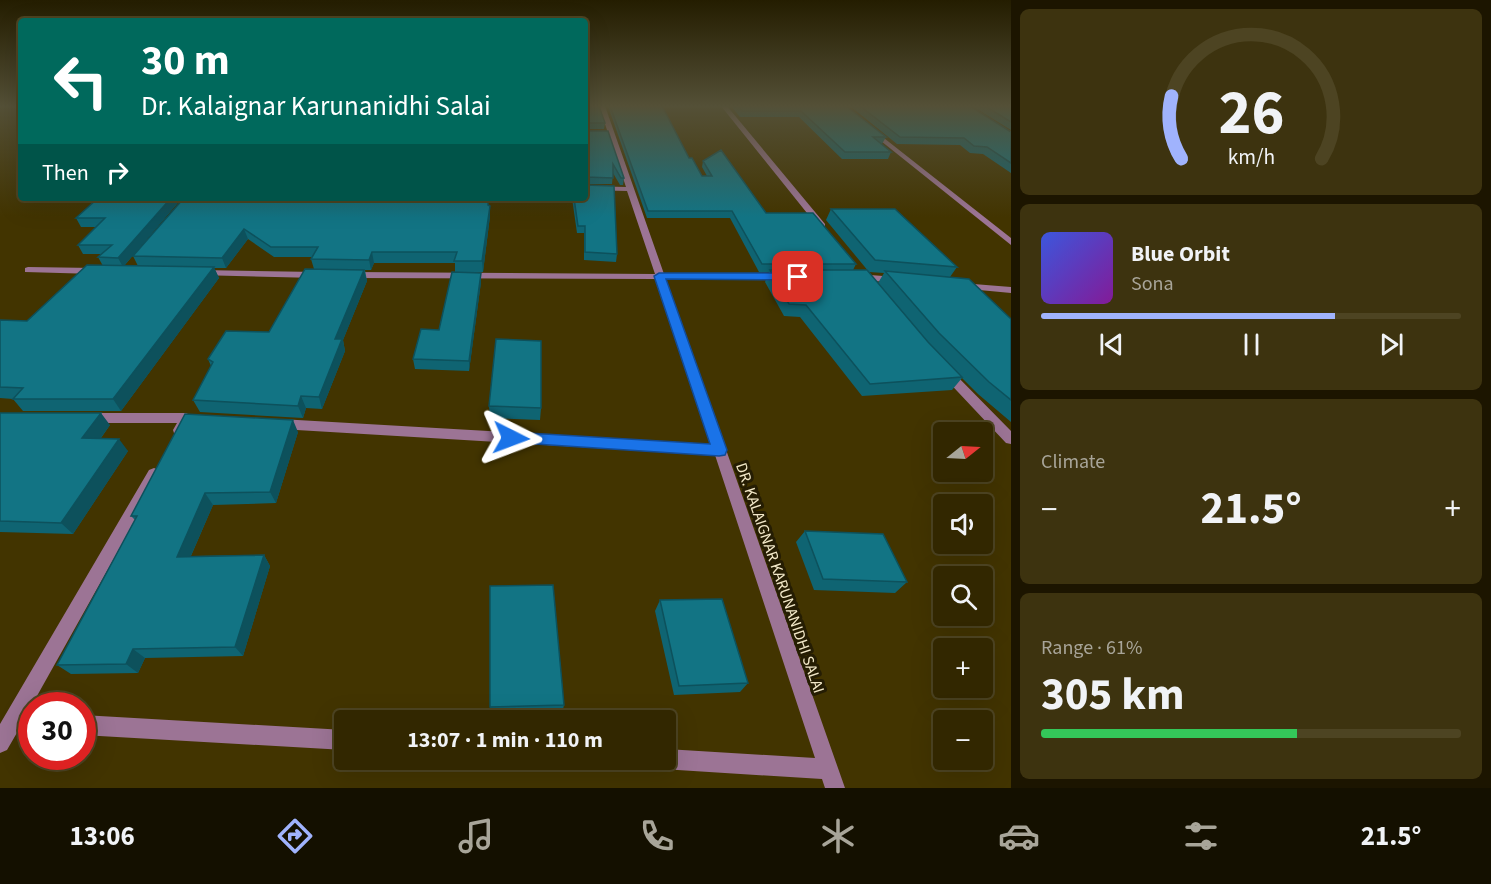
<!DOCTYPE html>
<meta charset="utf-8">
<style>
:root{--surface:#322700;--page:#3d330f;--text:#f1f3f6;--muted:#a8a599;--line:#4d4422;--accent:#a0b3fd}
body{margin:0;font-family:"Source Sans 3",sans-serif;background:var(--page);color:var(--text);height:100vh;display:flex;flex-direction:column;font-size:22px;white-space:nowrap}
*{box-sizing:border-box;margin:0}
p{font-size:20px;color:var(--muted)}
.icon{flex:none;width:33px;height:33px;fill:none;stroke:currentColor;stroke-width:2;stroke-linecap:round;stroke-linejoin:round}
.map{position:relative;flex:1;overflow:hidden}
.panel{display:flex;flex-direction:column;gap:9px;padding:9px;background:#1c1500;width:480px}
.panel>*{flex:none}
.guide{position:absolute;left:18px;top:18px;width:570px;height:183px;border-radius:6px;box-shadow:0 6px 24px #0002,0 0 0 2px var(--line);background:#00695c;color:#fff;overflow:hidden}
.needle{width:39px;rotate:72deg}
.tools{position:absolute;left:933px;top:422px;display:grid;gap:12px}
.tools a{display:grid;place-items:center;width:60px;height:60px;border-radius:6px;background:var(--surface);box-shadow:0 6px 24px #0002,0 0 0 2px var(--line);font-size:30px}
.speed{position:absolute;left:18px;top:692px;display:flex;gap:12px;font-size:30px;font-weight:700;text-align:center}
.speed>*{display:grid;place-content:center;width:78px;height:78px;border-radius:50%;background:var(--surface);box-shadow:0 6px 24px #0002,0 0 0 2px var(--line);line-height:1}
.speed .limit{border:9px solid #d22;background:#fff;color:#111}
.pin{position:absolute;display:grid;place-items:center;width:51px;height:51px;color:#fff;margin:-26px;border-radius:12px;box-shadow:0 3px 9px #0006}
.me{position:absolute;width:66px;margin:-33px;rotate:93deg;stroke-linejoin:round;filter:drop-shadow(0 0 4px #0008)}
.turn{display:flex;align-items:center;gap:21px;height:126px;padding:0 24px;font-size:27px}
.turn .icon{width:78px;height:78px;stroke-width:2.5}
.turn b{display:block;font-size:42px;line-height:51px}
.then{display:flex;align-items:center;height:57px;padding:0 24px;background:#0003;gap:12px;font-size:22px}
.big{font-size:45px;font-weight:700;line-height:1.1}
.panel .card{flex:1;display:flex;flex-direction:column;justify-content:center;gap:9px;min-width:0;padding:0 21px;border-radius:9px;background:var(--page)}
.panel .dial{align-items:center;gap:0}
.dial svg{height:156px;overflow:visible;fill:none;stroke:var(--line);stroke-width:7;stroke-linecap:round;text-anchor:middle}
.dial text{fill:var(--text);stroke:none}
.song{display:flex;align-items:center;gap:18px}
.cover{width:72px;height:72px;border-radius:9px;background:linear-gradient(135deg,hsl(230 70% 55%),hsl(290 70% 35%))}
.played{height:6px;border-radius:3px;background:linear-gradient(90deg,var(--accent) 70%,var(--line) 70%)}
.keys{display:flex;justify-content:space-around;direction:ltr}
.heat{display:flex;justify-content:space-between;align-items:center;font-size:33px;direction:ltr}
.charge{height:9px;border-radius:4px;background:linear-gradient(90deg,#34c759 61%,var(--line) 0)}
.trip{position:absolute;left:334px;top:710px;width:342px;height:60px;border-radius:6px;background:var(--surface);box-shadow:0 6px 24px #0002,0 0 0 2px var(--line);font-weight:700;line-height:60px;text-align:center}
.tabs{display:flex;height:96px;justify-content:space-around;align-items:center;background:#141000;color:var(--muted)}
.tabs .icon{width:42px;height:42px}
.tabs .active{color:var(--accent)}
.tabs b{font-size:27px;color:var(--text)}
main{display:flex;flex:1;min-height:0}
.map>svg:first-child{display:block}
</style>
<main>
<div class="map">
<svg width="1011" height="788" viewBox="0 0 1011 788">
<rect width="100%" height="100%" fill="#423400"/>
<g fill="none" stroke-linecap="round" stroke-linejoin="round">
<path fill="#9c7495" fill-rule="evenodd" d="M599,106H605L664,274H782L787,277L782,280L666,279L845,788H825L822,779L662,769L655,766L652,759H666V749L815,758L715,455L280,429L276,427L274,424L276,421L280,419L711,444L656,279L350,278L345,275L350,272L655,274L627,191L585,190V186L626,187Z
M721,106H727L825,224V228H819Z
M871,131H875L1011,238V245L871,133Z
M28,267L95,268L100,271L95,274L25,272V268Z
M200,270L317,272L322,275L317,278L197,275L195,273Z
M857,274L896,277L901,280L896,283L854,279V275Z
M961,283L1011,287V293L958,288L956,286Z
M946,368L950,369L1011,431V444L1006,443L942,375L940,372Z
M88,413H186L190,415L192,418L184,433H174L173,430L177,423H88L84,421L82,418L84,415Z
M154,468L159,470L161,474L159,478L28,712H32V732L18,731L7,750L0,753V724L149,470Z
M82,715L345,730V750L82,735Z"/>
</g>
<path fill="#0f6472" d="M585,106L605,123L604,129H585Z
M608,106H662L689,158L702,176H707L702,167L703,161L766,213L856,264L853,270L928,343L878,283L884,273L869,272L826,220L831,209L957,267L950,277L1011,319V422L978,394L962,378L952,390L862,396L800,317L784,316L765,282L769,272H759L730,218H647Z
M731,106H846L886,137L882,144H881L891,152L888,159H842L799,117H740Z
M850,106H970L1011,132V173L983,154L970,153L960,145L897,144Z
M972,106H1011V130Z
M585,131L624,178L623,185H620L613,173L612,184H585Z
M182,198L124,266H138L133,256L184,198H488V205L490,206V216L483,272H455V263H374L371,270H365L367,281L343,340L345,351L322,409L306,408L303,418L200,412L193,400L211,366L208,359L269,332L314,269L311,259L312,257H274L248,239L226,268H214L219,278L121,411H23L13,399L0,398V320L27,321L103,266L98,257L102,254H83L78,245L96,227H81L76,218L92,204L89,199Z
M572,198H585L617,254L616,262L584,260V233H577Z
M481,273V282L469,371L415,369L413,359L439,330Z
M489,406L541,408L540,420L490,418Z
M0,413L110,425L101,438L128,451L73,534L0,532Z
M298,432L276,503L213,505L191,556L264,555L270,566L243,656L145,658L138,673L71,674L57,665L135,520L131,516Z
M805,531L907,582L895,593L814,590L796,542Z
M660,600L748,683L740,692L674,695L655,611Z
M564,705L562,714L491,715L490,707Z"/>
<path fill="#0d515c" d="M171,198H182L123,267L118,258Z
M490,206V216L483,272L482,261Z
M244,229L248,239L226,268L222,258Z
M372,252L374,263L371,270L369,260Z
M214,267L219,278L121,411L113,399Z
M364,270L367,281L343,340L345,351L322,409L319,397L335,339Z
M481,273V282L469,371V361Z
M301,396L306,408L303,418L298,406Z
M101,413L110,425L92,450L82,438Z
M293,420L298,432L276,503L270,492Z
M119,439L128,451L73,534L61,523Z
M205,493L213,505L186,567L177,557Z
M264,555L270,566L243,656L235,647Z
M133,649L145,658L138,673L126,664Z"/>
<path fill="#127484" stroke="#0d515c" stroke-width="1.5" d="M585,106H599L605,123H586L585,124Z
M610,106H662L689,158H692L702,176H712L703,161L721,150L766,213H813L856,264H762L732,211H648Z
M738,106H846L886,137H873L891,152H845L801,111H742Z
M860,106H970L1011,132V163L987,147L974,146L964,138L900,137Z
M985,106H1011V122Z
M585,131H608L624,178H621L613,164V178L586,177L585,179Z
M585,185L614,186L617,254L585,252V226H578L574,198H585Z
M91,198H171L118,258L98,257L112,245H78L105,218H76L97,199H89Z
M184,198H488V205L490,206L482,261H454L457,252H372L369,260L311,259L318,247H271L244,229L222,258L133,256Z
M831,209H895L957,267L875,260Z
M87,265L214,267L113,399H13L23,388L0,387V320L27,321Z
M305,269L364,270L335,339H342L319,397L301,396L298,406L193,400L213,362L208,359L226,331L269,332Z
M770,270H867L928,342L962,377L870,384L806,305L789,304Z
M885,271L969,279L1011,319V400L989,382L939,333Z
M452,272L481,273L469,361L413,359L421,329L439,330Z
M496,339L541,341V408L489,406Z
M0,413H101L82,438L119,439L61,523L0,521Z
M185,414L293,420L270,492L205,493L177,557L264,555L235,647L133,649L126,664L57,665L137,516H131Z
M805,531L883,534L907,582L823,579Z
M553,585L564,705L490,707V586Z
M722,599L748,683L679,686L660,600Z"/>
<linearGradient id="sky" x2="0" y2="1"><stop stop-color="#241d00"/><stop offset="0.49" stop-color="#545037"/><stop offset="1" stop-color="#545037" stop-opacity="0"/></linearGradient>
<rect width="1011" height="217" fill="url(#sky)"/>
<path fill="#1a73e8" stroke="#114b97" stroke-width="1.5" d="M659,273H798L803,277L798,280L666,279L727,450L725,455L719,456L506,442L503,438L506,434L511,432L710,444L654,276Z"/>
<g text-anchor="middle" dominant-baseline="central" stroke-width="6" stroke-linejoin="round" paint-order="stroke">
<g font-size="16" fill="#f3e9c9" stroke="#251d03">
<text transform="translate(780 578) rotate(71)">DR. KALAIGNAR KARUNANIDHI SALAI</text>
</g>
</g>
</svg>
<div class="tools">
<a><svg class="needle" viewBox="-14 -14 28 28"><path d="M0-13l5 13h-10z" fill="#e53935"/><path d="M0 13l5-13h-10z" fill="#a8a599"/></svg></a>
<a><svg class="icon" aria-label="sound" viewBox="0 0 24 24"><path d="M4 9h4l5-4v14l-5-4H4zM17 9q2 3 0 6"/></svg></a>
<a><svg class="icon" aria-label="search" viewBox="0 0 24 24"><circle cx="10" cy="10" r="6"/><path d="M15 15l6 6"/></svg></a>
<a>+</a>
<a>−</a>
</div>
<div class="speed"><div class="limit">30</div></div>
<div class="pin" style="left:798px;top:277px;background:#d93025"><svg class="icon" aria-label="arrive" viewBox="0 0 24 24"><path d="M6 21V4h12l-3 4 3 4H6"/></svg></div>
<svg class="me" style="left:511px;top:438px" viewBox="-20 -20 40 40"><path d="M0-17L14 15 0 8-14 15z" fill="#1a73e8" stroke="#fff" stroke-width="4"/></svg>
<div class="trip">13:07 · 1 min · 110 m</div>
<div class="guide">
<div class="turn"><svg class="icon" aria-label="left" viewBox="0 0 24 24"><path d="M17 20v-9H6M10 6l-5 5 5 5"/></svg><div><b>30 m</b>Dr. Kalaignar Karunanidhi Salai</div></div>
<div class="then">Then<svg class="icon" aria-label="right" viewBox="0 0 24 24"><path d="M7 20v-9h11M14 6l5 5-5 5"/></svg></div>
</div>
</div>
<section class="panel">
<div class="card dial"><svg viewBox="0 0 100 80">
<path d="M14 69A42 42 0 1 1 86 69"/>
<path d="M14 69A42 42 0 0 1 9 37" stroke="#a0b3fd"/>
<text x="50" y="56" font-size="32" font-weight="700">26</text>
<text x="50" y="72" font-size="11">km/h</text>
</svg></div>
<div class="card">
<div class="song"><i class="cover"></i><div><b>Blue Orbit</b><p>Sona</p></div></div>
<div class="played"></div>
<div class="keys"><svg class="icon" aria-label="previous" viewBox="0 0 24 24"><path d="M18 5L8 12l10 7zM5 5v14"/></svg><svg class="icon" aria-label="pause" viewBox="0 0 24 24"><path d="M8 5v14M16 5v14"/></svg><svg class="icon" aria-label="next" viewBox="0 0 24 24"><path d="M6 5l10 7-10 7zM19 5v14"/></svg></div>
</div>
<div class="card"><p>Climate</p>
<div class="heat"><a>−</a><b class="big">21.5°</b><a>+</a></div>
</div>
<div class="card"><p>Range · 61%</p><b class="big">305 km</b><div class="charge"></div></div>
</section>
</main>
<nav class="tabs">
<b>13:06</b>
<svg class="icon active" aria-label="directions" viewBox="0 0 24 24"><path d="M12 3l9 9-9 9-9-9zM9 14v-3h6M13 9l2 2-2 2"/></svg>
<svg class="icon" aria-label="music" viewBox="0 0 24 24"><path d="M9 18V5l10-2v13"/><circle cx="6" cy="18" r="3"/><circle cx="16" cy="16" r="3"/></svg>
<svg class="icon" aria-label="phone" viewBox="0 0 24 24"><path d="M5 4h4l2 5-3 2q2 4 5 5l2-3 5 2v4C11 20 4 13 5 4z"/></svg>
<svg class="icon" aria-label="climate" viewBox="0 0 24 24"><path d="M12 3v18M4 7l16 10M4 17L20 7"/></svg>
<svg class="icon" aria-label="car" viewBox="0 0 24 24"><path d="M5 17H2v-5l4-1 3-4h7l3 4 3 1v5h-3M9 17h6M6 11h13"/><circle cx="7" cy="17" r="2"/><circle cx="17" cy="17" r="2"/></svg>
<svg class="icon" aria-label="filters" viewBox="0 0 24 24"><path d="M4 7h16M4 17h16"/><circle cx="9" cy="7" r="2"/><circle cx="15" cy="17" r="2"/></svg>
<b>21.5°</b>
</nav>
